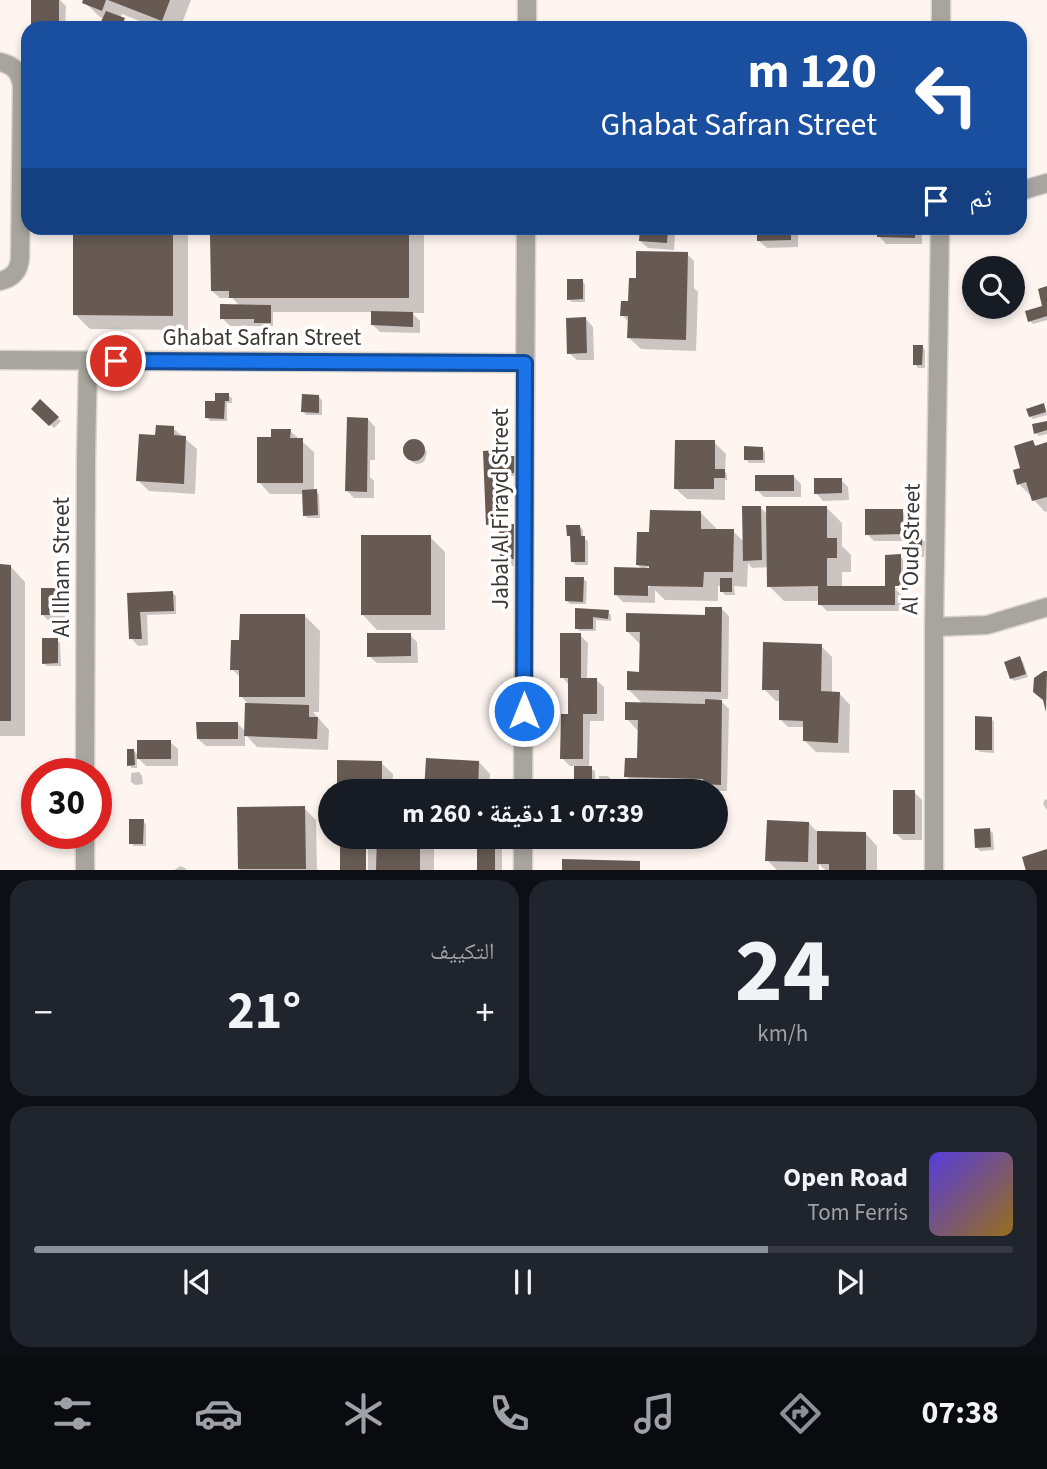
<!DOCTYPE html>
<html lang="ar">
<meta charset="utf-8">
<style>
:root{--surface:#171b24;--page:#20242c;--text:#f1f3f6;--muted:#9ea1a6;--line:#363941;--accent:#8c9099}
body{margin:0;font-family:"Source Sans 3","Noto Naskh Arabic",sans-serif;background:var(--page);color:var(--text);direction:rtl;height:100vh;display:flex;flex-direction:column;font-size:26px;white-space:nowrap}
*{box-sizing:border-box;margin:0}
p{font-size:23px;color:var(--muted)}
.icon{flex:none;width:38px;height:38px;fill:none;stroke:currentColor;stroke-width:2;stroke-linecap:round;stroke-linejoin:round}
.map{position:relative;height:870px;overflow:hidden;direction:ltr}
.side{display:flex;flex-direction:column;gap:10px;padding:10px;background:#0d0f14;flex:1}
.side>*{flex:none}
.hud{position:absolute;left:21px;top:21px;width:1006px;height:214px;border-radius:21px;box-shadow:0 4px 10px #0003;direction:rtl;background:#1a4fa0;color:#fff;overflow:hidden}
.buttons{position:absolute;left:962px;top:256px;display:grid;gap:14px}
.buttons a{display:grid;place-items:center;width:63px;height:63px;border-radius:50%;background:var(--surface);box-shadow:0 4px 10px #0003;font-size:35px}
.speed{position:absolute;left:21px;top:758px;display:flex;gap:14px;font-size:35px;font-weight:700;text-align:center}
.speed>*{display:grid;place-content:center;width:91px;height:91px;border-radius:50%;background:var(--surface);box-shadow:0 4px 10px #0003;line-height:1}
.speed .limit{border:10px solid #d22;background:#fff;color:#111}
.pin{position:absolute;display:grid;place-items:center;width:60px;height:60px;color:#fff;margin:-30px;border:4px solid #fff;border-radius:50%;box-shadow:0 2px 7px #0007}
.me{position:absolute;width:77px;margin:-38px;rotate:0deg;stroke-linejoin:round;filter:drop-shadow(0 0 5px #0008)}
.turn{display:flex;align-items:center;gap:24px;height:147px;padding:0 35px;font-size:32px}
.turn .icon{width:91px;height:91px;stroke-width:2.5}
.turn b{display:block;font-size:49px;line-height:60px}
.then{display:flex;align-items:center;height:66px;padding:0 35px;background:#0003;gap:14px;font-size:26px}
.big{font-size:52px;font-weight:700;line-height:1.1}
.side .card{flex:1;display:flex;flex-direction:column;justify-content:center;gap:10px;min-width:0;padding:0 24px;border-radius:21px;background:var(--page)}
.side .dial{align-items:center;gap:0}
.dial b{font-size:91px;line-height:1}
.song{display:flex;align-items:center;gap:21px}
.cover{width:84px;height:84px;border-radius:10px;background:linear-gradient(135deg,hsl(250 70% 55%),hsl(40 70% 35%))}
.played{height:7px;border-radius:4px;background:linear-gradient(90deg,var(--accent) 75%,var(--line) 75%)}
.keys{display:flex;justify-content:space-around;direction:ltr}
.heat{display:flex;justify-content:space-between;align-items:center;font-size:38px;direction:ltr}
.side .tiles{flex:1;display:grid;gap:10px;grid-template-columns:1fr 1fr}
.card:last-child{grid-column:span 2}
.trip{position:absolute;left:318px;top:779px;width:410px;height:70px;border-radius:35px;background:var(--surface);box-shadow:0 4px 10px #0003;font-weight:700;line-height:70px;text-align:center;direction:rtl}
.dock{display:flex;height:112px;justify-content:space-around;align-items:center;background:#090b0e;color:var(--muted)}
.dock .icon{width:49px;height:49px}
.dock .selected{color:var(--accent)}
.dock b{font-size:32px;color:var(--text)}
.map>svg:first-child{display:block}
</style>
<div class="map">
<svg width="1047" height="871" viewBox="0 0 1047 871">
<rect width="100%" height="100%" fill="#fef5f0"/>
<path fill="#0003" fill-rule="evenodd" d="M33,0H60L66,6L65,28H32Z
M85,0H191L180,28H158L122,14L120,18L124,20L131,28H100L104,19L100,17L84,2Z
M75,228H184L188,232V330L90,329L75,314Z
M230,228H424V313H412L420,321V333L380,332L373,325V312H273V326H230L222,318L240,306L232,298H220L212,291L230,237Z
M641,228H670L675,233L674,250L648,248L640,241Z
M759,228H790L798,235V247L767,248L759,241Z
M879,228H922V244H886L879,236Z
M687,254L694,261V288L698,292L696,351L641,349L629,338L630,323L622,315L640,280Z
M582,281L585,284V302H572L569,299Z
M1047,288V320L1033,324L1030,321L1046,307Z
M586,319L593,327L594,360H577L569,353Z
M922,346L925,350V368H918L915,364Z
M228,395L232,398V403H227V421H210L207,417L217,402Z
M319,397L322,400V415H306L303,411Z
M40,402L61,421L54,428L33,409Z
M1043,405L1046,409L1047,415L1033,419L1030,416Z
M368,419L375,427V460H370V477L374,481V498H354L347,491Z
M1047,422V434L1039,436L1036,433Z
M173,428L197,449L195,494L149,491L138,480L157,437Z
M290,431L314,452V491L319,494L320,518H308L304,515V494H270L259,482L272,439Z
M411,442L420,443L427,452L425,460L422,463L417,464L412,462L406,454L405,449Z
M714,442L726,454L725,472L727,474V480H725V500L687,499L675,488Z
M1032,442L1038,447L1047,444V511L1045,512L1034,500L1032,495H1030L1019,484Z
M762,449L765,452V463H749L746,459Z
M496,452L502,458H515L518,461L519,476H504L505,486L510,491L511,514H501V526H514L521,533L523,566H509L502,559L501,527H491L488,524Z
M794,477L801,484V497H764L757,490Z
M841,480L848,487L849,500L823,501L816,493Z
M760,507L768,515L827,508L842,523V546L851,555V572H842V588H904L895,589L902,595V611H827L820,604V601H784L769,586V567L752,568L748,563L747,587L734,586L735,595H725L722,591V586H718V601L665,600L655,590V603L623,602L615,594L642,569L637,564L649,534L701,513L716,528V531H733L745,543ZM647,567H650V587H647Z
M902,511L909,519L910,539H922L925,542L924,557L914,556L910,553L911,541H874L867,534Z
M580,527L583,530V538L588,541V565H576L572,561V539L568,535Z
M430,537L445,552V630H377L362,614Z
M900,556L903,559L904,584H887Z
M0,566H10L25,582V736H0Z
M583,579L587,582L586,604H570L566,600Z
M57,590L65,597V622H50L43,615Z
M172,593L176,596V614L147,615L148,645L138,646L131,638L129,594Z
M722,609L729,616L728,699H719L729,709L727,791H718V793H716V791H641L626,776L639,760V732L627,719L643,704L629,690L641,673V645L627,631L704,617Z
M577,610L608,612L611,615V621L596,620V631H580L576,628Z
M304,615L320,631L319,712H313L329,730L328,750L257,747L245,734V746H206L198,739L237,723L246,732L247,703L241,696V678L232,669L241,642Z
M410,635L417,642L418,663H377L369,656Z
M580,635L588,643L587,680H596L604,687V721H590L589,768L595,771V786H579L576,782V766H570L562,758L570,716L569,685L562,677Z
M57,640L60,643L61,666H47L44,663Z
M821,646L832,657V693H839L850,705L849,753L816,752L805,741V727H788L780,719L781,701H776L764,689Z
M1019,658L1023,662L1028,677L1014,681L1011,678Z
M991,718L994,722V753L980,752L977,749Z
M170,742L178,749V766H146L137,757V768H132L129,765L134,751L139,756Z
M479,762L490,774L489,791H426Z
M381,763L393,774L392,791H338Z
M139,772L142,776L143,784L135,785L131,782V773Z
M599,776H608L611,779V786H602L599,783Z
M914,792L922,800V840H903L895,833Z
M1045,799L1047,800V810L1043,804Z
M304,808L316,820L317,871H242L240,869Z
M143,821L146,824V846H134L131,843Z
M809,823L818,833L866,834L877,846V871H826L819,864V871H778L767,860Z
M989,830L993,833L994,850L980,851L977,848Z
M342,836H374L378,841V836H432L434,839V871H368V837Z
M479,836H499L502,839V871H479Z
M180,866L185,868L188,871H173Z"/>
<path fill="#665a53" d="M31,0H59V28H31Z
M83,0H106L102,11L82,3Z
M108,0H170L162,21Z
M106,11L125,18L121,28H98Z
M73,228H173V316L73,315Z
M229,228H409V298H229V291H211L210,235H229Z
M640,228H668L667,243L639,241Z
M757,228H791V240L757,241Z
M877,228H915V238L877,237Z
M636,251L688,252L686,340L627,338L628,316H620L621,301H628L629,278H636Z
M567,279H583V299L567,300Z
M1047,286V316L1028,322L1025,311L1042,306L1038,289Z
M220,304L271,305V323H254V319H220Z
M371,311L413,312V327L371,325Z
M586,317L587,353L567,354L566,318Z
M913,345H923L922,365H913Z
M215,393H229V401H225L224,419L205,418V401H215Z
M302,394L319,395V413L301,412Z
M40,399L59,417L49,426L31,409Z
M1044,403L1046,412L1029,417L1026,409Z
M347,417L368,418L367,492L345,491Z
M1047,421V430L1034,434L1032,424Z
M156,425L174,426V435L186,436L184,484L136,481L139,434L155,435Z
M271,429H291L290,438H303V483H257V437H271Z
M403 450a11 11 0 1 1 22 0a11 11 0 1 1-22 0Z
M675,440H715V469H725V478H714V489H674Z
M1033,440L1035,446L1047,442V497L1032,501L1026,482L1017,485L1013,470L1020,468L1014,446Z
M744,446L763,447V460H744Z
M497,450V456H515L516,473L498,474V482H503L504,507L498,508L499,524L486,525L483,451Z
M755,475H794V491H755Z
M814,478H842V493L814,494Z
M317,489L318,515L303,516L302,490Z
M742,506H761L762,560L743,561Z
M766,506H827V538H837V558H827V586H885V555L901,554V586H895V605H818V586L767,587Z
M865,509H903V534L865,535Z
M650,510L701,511V529H734L733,572H704L703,587L648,586V596L614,595V567L649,568V566L636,565L637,532H649Z
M499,524H515L516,559H500Z
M566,525H580L581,536H585V562H571L570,536H567Z
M361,535H431V615H361Z
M909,537H922V554H909Z
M0,564L11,565V721H0Z
M565,577H584L583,602L565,601Z
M720,578H732V592H720Z
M41,588H58V615H41Z
M173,591L174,611L140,612L142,639H129L127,593Z
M705,607H722L721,692L627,690V671L639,672L640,632H626V613L705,615Z
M575,608L609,610L608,619L593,617V629H575Z
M240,614H305V697H239V670H230L231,640H239Z
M367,633H411V656L367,657Z
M560,633H581V678H597V714H583V759H560L561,714H568V678H560Z
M42,638H58V663L42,664Z
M763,642L822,644L821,691L840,692L838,743L803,741V721L779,720V690H762Z
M1020,656L1026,674L1010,679L1004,662Z
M1044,671H1047L1046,712L1043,700L1033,692L1034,678Z
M705,699L722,700L721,785L703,784V779L624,777L625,758H637L638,720H625V702L705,704Z
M245,703L309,705V717H318L317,739L244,736Z
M975,716L992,717V750H975Z
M196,722H238V739H197Z
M137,740H171V759H137Z
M127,749H134L135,765L127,766Z
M426,758L479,761L478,791H424Z
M337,760L382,761V791H337Z
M574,766H592V783H574Z
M893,790H915V834H893Z
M305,806L306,869H238L237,807Z
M129,819H144L143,844H129Z
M767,820L809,822L808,862L765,861Z
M990,828L991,847L975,848L974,829Z
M817,831L866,832V871H829V864H817Z
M340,836H366V871H340Z
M377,836H420V871H376Z
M477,836H495V871H477Z
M1047,849V871H1026L1022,857Z
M562,859L640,861V871H562Z"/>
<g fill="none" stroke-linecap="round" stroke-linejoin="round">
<defs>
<path id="minor" d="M527,0V28
M941,28V0
M0,62C14,65 20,72 22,86L20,258C19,271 13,278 0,281
M1020,191L1047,183
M0,360L525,363
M934,627L987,625L1047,607
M85,774L86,456L88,361
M523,791L526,228
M85,871V833
M523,871V836
M934,871V627L940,228"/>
</defs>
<use href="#minor" stroke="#dbd3ce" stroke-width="21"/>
<use href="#minor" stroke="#a8a59f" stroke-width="18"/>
</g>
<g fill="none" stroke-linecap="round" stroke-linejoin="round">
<defs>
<path id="route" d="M116,361L525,363L524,711"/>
</defs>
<use href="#route" stroke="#114b97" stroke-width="18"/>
<use href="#route" stroke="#1a73e8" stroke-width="12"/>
</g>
<g text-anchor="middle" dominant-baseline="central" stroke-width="7" stroke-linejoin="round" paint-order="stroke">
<g font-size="23" fill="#3c3734" stroke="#fff">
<text x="262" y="337">Ghabat Safran Street</text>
<text transform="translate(500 509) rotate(-90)">Jabal Al Firayd Street</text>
<text transform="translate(911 549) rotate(-89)">Al 'Oud Street</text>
<text transform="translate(61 567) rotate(-90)">Al Ilham Street</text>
</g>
</g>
</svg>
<div class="buttons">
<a><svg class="icon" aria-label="search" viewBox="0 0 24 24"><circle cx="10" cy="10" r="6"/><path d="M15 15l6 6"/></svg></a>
</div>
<div class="speed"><div class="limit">30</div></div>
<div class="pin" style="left:116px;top:361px;background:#d93025"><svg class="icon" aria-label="arrive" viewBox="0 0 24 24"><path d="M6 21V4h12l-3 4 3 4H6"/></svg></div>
<svg class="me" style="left:524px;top:711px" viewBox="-20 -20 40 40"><circle r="17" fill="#1a73e8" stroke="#fff" stroke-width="3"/><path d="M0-11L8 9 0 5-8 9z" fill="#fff"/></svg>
<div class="trip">07:39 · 1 دقيقة · 260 m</div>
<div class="hud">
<div class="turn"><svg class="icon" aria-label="left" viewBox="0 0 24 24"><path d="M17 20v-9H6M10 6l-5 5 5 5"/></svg><div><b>120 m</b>Ghabat Safran Street</div></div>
<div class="then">ثم<svg class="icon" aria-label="arrive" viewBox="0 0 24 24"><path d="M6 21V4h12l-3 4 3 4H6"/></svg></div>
</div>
</div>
<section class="side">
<div class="tiles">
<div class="card dial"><b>24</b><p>km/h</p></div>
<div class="card"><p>التكييف</p>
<div class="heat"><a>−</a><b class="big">21°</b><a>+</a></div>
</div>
<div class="card">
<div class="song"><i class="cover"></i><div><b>Open Road</b><p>Tom Ferris</p></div></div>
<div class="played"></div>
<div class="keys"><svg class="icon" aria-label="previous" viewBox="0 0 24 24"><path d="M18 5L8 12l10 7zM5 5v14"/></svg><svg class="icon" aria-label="pause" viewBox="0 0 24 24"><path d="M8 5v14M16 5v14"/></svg><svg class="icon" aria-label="next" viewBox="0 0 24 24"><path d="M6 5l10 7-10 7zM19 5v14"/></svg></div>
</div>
</div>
</section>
<nav class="dock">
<b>07:38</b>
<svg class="icon selected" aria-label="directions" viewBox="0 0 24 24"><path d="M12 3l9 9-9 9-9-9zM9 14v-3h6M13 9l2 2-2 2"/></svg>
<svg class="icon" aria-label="music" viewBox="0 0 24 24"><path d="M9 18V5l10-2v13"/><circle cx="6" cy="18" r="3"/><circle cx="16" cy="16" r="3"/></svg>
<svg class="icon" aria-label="phone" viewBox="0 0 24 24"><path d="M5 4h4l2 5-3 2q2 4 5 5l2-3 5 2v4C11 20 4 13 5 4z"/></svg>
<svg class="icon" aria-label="climate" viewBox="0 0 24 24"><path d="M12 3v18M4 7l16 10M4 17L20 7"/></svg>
<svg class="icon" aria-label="car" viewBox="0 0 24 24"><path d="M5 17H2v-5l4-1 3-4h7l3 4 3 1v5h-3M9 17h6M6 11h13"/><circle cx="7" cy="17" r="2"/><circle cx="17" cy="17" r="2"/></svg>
<svg class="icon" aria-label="filters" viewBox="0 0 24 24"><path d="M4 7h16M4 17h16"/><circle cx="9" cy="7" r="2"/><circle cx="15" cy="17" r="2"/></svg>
</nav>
